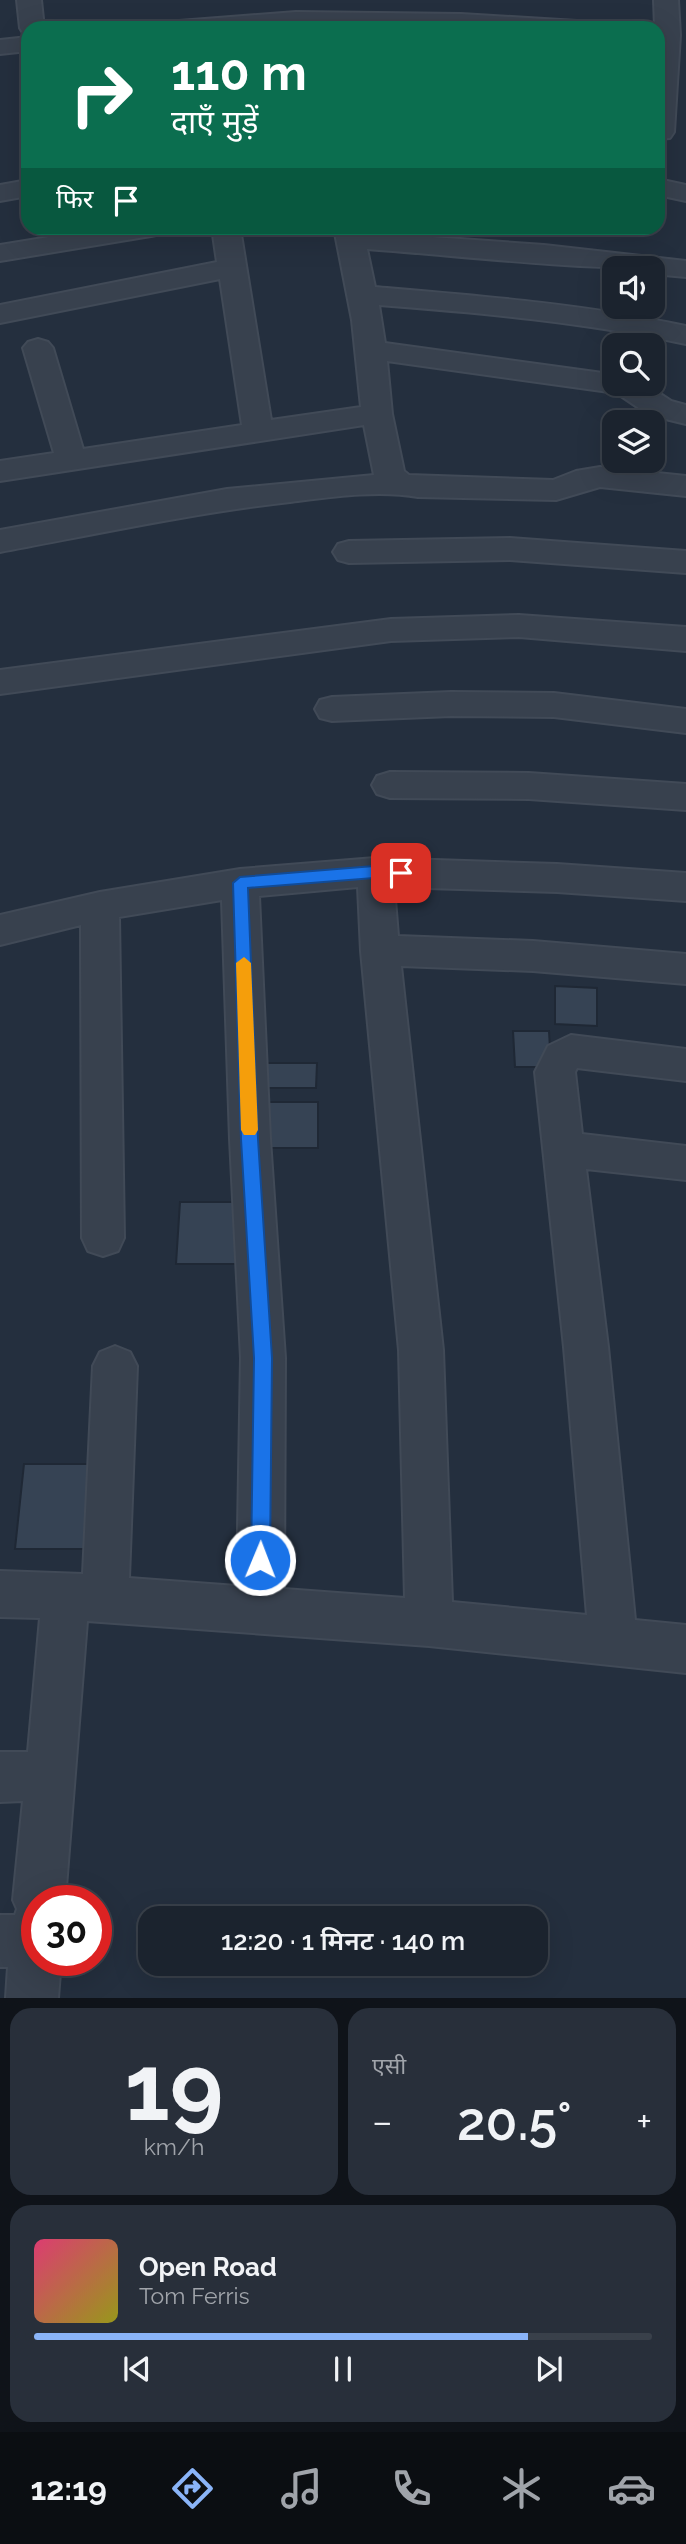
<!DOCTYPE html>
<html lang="hi">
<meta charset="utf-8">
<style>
:root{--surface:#1b232e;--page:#282f3a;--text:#f1f3f6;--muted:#a0a4aa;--line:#39404a;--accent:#8ab4f8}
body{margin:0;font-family:Raleway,"Noto Sans Devanagari",sans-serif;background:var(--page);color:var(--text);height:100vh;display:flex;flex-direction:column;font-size:26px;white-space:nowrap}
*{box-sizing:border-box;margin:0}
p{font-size:23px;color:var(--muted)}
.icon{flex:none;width:38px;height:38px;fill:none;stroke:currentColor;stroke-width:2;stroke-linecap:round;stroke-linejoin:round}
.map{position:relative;height:1998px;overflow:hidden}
.sheet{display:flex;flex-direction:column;gap:10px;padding:10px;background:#0f1319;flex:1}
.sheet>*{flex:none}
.top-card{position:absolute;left:21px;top:21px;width:644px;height:214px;border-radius:21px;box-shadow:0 7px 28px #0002,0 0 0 2px var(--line);background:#0b6e4f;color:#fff;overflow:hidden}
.buttons{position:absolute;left:602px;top:256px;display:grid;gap:14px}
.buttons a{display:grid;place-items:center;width:63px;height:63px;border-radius:14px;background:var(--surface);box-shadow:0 7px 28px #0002,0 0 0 2px var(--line);font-size:35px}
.speed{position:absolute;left:21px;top:1885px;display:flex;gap:14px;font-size:35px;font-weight:700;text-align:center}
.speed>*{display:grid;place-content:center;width:91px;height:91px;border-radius:50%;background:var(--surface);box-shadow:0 7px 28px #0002,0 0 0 2px var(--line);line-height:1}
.speed .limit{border:10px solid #d22;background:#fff;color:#111}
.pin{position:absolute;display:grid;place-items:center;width:60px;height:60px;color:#fff;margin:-30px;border-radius:14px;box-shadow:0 4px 10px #0006}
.me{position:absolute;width:77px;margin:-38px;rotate:1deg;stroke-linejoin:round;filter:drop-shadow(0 0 5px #0008)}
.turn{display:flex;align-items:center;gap:24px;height:147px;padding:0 35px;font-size:32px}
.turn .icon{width:91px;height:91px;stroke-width:2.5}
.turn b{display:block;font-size:49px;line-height:60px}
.then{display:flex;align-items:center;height:66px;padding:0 35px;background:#0003;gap:14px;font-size:26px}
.big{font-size:52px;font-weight:600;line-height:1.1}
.sheet .tile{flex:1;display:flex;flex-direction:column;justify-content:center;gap:10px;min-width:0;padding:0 24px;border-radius:21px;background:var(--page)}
.sheet .dial{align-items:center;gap:0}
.dial b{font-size:91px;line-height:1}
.song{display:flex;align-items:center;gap:21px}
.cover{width:84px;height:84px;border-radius:10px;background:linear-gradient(135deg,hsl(340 70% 55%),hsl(60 70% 35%))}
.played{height:7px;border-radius:4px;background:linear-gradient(90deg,var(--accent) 80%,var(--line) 80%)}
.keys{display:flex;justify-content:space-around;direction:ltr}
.heat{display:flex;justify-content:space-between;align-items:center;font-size:38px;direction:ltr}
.sheet .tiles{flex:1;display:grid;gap:10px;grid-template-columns:1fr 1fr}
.tile:last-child{grid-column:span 2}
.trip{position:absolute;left:138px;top:1906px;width:410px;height:70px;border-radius:21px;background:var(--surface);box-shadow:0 7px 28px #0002,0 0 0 2px var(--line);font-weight:600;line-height:70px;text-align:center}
.tab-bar{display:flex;height:112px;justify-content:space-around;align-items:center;background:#0b0e12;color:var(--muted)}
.tab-bar .icon{width:49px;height:49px}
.tab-bar .selected{color:var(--accent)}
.tab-bar b{font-size:32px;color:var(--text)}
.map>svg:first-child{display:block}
</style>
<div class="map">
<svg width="686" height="1998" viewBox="0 0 686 1998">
<rect width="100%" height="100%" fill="#242f3e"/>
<path fill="#364354" stroke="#1f2835" stroke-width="2" d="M555,986L597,988V1026L555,1024Z
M513,1031H549L551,1067H515Z
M260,1063H317L316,1088H259Z
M263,1102H318V1148H262Z
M180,1202H248L246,1264H176Z
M24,1464H107L101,1549H15Z"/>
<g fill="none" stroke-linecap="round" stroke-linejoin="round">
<defs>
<path id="minor" d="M17,0H41L44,28H28V34L23,33L20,28Z
M654,0H678L680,35L674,132L670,138L658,139V28H652L655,27Z
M296,12L461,14L577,21L586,23L589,28H167L170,23L179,21Z
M28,37V51L0,54V40Z
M658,179L686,185V201L658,195Z
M28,180V196L0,201V185Z
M104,228H165L161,234L151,236L0,261V245Z
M212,228H240L271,420L361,407L352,320L334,228H360L362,232L544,245L686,261V277L653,274V268C560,268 462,256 367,249L375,287C480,296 583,304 686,326V344C583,322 483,313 379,305L385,343L610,374L614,375V383H644L671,401L686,405V424L649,415L621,396L609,392L387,361L392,414L404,471L409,475L553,480L576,471L600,467L686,476V496L600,487L556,500L418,497C377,490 331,497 290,502C193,513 96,534 0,552V530L227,489L374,475L364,425L0,481V461L54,453L23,348L28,342L38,339L48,342L53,348L83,449L242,425L220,279L0,323V305L217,262Z
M510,538L686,551V573L510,560L349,563L338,560L333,552L338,544L349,541Z
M519,615L686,627V651L519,637L391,641L0,694V670L391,619Z
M451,692L554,693L686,709V733L554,717L451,716L332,721L320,718L315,709L320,700L332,697Z
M390,772L529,773L686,784V810L529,799L390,798L377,794L372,785L377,776Z
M375,858L557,864L686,873V901L557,892L394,887L398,936L533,941L686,954V984L533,971L401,966L443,1350L452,1602L587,1615L564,1347L535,1072L548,1046L571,1035L686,1049V1081L577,1068L575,1072L582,1134L686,1146V1180L586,1169L608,1347L635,1620L686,1625V1673L429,1646L87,1621L65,1900H37V1960H61L58,1998H6L8,1967H0V1915H15L17,1909L13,1900L23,1801L0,1802V1752H28L40,1618L0,1617V1571L83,1574L93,1366L100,1352L115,1346L130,1352L137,1366L129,1578L237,1586L241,1358L230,1139L222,900L119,917L124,1238L118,1251L103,1256L88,1251L82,1238L81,925L0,945V915L100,892L240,869ZM358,887L361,951L399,1350L405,1598L284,1589L285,1358L270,1139L259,896Z"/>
</defs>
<use href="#minor" stroke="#414a57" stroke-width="4"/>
<use href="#minor" fill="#38414e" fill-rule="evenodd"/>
</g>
<path fill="#1a73e8" stroke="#114b97" stroke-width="2" d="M374,866L401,867L408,873L401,879L374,878L248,888L258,1139L272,1358L270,1560L267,1567L260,1569L253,1567L251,1560L254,1358L241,1139L233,883L240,877Z"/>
<path fill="#f59e0b" d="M244,957L251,963L258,1130L255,1135H244L241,1130L236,963Z"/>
</svg>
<div class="buttons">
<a><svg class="icon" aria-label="sound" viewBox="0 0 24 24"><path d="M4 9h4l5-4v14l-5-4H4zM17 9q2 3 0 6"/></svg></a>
<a><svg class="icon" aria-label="search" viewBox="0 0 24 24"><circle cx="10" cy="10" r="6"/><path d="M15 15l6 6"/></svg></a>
<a><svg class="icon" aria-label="layers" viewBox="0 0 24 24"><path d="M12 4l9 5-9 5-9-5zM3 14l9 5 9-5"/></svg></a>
</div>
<div class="speed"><div class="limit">30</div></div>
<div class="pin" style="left:401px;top:873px;background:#d93025"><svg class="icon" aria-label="arrive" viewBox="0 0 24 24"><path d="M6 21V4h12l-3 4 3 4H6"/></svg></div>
<svg class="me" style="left:260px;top:1560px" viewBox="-20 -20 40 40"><circle r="17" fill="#1a73e8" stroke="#fff" stroke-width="3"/><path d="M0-11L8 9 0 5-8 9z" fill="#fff"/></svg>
<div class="trip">12:20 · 1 मिनट · 140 m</div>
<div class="top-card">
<div class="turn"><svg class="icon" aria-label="right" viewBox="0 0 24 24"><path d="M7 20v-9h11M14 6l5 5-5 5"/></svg><div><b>110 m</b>दाएँ मुड़ें</div></div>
<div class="then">फिर<svg class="icon" aria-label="arrive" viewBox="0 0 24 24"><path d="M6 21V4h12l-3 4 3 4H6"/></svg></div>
</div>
</div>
<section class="sheet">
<div class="tiles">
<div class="tile dial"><b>19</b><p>km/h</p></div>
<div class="tile"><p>एसी</p>
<div class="heat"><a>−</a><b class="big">20.5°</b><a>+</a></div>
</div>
<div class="tile">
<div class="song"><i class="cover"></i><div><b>Open Road</b><p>Tom Ferris</p></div></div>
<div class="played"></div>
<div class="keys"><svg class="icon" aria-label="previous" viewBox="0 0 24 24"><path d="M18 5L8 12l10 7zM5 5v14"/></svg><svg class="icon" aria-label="pause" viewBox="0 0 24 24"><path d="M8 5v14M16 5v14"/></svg><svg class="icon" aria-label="next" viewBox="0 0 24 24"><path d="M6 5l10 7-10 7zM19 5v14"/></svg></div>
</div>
</div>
</section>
<nav class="tab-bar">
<b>12:19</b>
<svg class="icon selected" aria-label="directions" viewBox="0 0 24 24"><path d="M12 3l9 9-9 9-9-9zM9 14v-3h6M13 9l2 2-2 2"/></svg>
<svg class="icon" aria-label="music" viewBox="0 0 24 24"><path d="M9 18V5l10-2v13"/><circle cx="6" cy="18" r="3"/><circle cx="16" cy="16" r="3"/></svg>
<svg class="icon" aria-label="phone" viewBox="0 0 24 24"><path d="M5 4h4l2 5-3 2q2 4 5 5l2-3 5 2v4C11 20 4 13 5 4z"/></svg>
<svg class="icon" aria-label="climate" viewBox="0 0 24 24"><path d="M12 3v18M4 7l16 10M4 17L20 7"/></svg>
<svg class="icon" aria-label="car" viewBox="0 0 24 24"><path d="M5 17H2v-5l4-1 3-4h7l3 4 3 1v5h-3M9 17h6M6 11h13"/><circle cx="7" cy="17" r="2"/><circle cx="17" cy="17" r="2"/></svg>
</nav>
